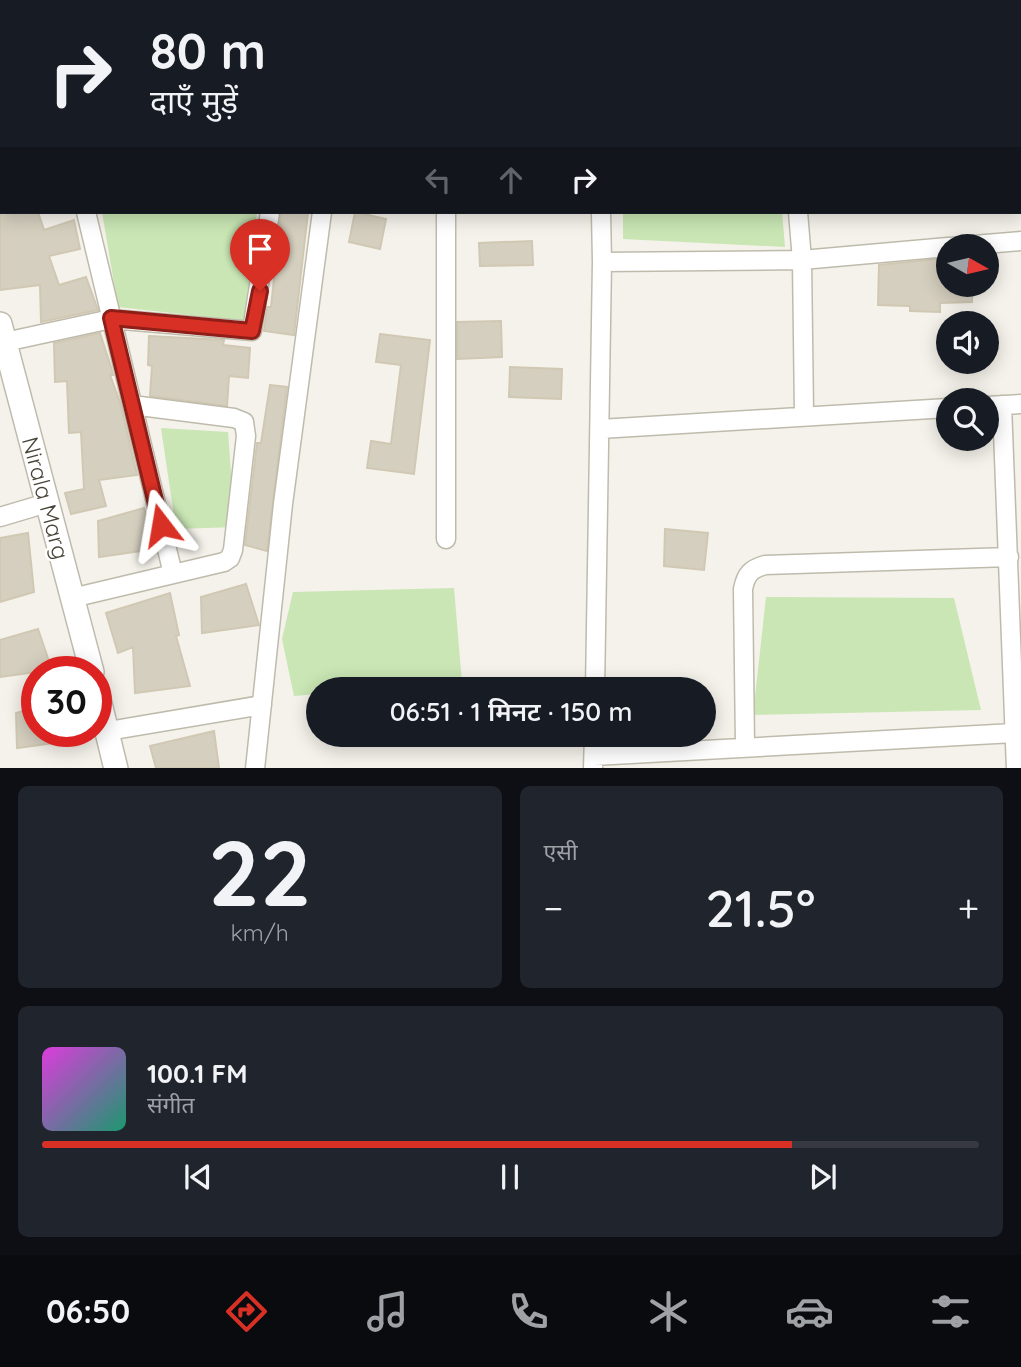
<!DOCTYPE html>
<html lang="hi">
<meta charset="utf-8">
<style>
:root{--surface:#171b24;--page:#20242c;--text:#f1f3f6;--muted:#9ea1a6;--line:#363941;--accent:#d93025}
body{margin:0;font-family:Quicksand,"Noto Sans Devanagari",sans-serif;background:var(--page);color:var(--text);height:100vh;display:flex;flex-direction:column;font-size:26px;white-space:nowrap}
*{box-sizing:border-box;margin:0}
p{font-size:23px;color:var(--muted)}
.icon{flex:none;width:38px;height:38px;fill:none;stroke:currentColor;stroke-width:2;stroke-linecap:round;stroke-linejoin:round}
.map{position:relative;height:768px;overflow:hidden}
.side{display:flex;flex-direction:column;gap:18px;padding:18px;background:#0d0f14;flex:1}
.side>*{flex:none}
.hud{position:absolute;left:0px;top:0px;width:1022px;height:214px;box-shadow:0 4px 18px #0003;background:#171b24;color:var(--text);overflow:hidden}
.needle{width:46px;rotate:98deg}
.controls{position:absolute;left:936px;top:234px;display:grid;gap:14px}
.controls a{display:grid;place-items:center;width:63px;height:63px;border-radius:50%;background:var(--surface);box-shadow:0 4px 18px #0003;font-size:35px}
.speed{position:absolute;left:21px;top:656px;display:flex;gap:14px;font-size:35px;font-weight:700;text-align:center}
.speed>*{display:grid;place-content:center;width:91px;height:91px;border-radius:50%;background:var(--surface);box-shadow:0 4px 18px #0003;line-height:1}
.speed .limit{border:10px solid #d22;background:#fff;color:#111}
.pin{position:absolute;display:grid;place-items:center;width:60px;height:60px;color:#fff;margin:-72px -30px;border-radius:50% 50% 50% 0;rotate:-45deg;box-shadow:0 0 7px #0007}
.pin .icon{rotate:45deg}
.me{position:absolute;width:77px;margin:-38px;rotate:346deg;stroke-linejoin:round;filter:drop-shadow(0 0 5px #0008)}
.turn{display:flex;align-items:center;gap:24px;height:147px;padding:0 35px;font-size:32px}
.turn .icon{width:91px;height:91px;stroke-width:2.5}
.turn b{display:block;font-size:49px;line-height:60px}
.lanes{display:flex;align-items:center;height:66px;padding:0 35px;background:#0003;justify-content:center;gap:35px;direction:ltr}
.lanes .off{opacity:.35}
.big{font-size:52px;font-weight:600;line-height:1.1}
.side .tile{flex:1;display:flex;flex-direction:column;justify-content:center;gap:10px;min-width:0;padding:0 24px;border-radius:10px;background:var(--page)}
.side .dial{align-items:center;gap:0}
.dial b{font-size:91px;line-height:1}
.song{display:flex;align-items:center;gap:21px}
.cover{width:84px;height:84px;border-radius:10px;background:linear-gradient(135deg,hsl(300 70% 55%),hsl(160 70% 35%))}
.played{height:7px;border-radius:4px;background:linear-gradient(90deg,var(--accent) 80%,var(--line) 80%)}
.keys{display:flex;justify-content:space-around;direction:ltr}
.heat{display:flex;justify-content:space-between;align-items:center;font-size:38px;direction:ltr}
.side .tiles{flex:1;display:grid;gap:18px;grid-template-columns:1fr 1fr}
.tile:last-child{grid-column:span 2}
.trip{position:absolute;left:306px;top:677px;width:410px;height:70px;border-radius:35px;background:var(--surface);box-shadow:0 4px 18px #0003;font-weight:600;line-height:70px;text-align:center}
.tabs{display:flex;height:112px;justify-content:space-around;align-items:center;background:#090b0e;color:var(--muted)}
.tabs .icon{width:49px;height:49px}
.tabs .current{color:var(--accent)}
.tabs b{font-size:32px;color:var(--text)}
.map>svg:first-child{display:block}
</style>
<div class="map">
<svg width="1021" height="769" viewBox="0 0 1021 769">
<rect width="100%" height="100%" fill="#f4f2ea"/>
<path fill="#c9e6b4" d="M102,212H257L244,321L118,307Z
M623,212H782L785,247L623,239Z
M161,428L228,432L235,527L176,529Z
M454,588L462,683L379,689L318,690V694L294,696L282,639L293,592Z
M766,597L954,598L981,710L753,715Z"/>
<path fill="#d5cfbf" stroke="#d0c8b3" stroke-width="2" d="M0,212H38L44,230L74,220L80,249L49,256L59,285L86,277L98,310L41,322L40,285L0,290Z
M281,212H308L294,335L264,331L267,307H271Z
M355,212L386,219L380,249L349,242Z
M532,241L533,265L480,266L479,243Z
M948,258V285H972V302L940,303V312L910,311V306L878,305L879,265Z
M501,321L502,357L457,359V322Z
M100,333L111,367L113,375H110L120,402L137,475L99,480L106,506L71,514L65,493L84,489L81,432L69,433L67,381L55,382L54,343Z
M380,334L430,340L414,474L367,468L371,441L391,444L401,365L376,362Z
M149,336L224,340L223,345L250,348L248,378L229,376L227,406L150,396L152,366L148,365Z
M510,367L562,369L561,399L509,397Z
M270,385L287,387L267,551L245,545L257,443H261Z
M144,508L155,549L99,557L98,521Z
M665,529L708,533L704,570L664,566Z
M28,533L34,592L0,602V538Z
M246,584L259,625L202,633L201,597Z
M170,593L179,635L176,636L190,686L135,693L133,647L118,653L106,613Z
M38,629L52,670L0,677V640Z
M37,707V732H76L77,740L17,748L16,713Z
M214,731L219,768H156L150,746Z"/>
<g fill="none" stroke-linecap="round" stroke-linejoin="round">
<defs>
<path id="minor" d="M442,0V2
M787,0V2
M343,2V0
M0,58H2
M1020,109H1021
M86,212L173,574
M446,212V539
M798,212L802,260L804,414
M950,247L1021,241
M602,262L802,260L948,247
M5,342L111,319L252,331L270,212
M1002,405L1016,769
M987,406L1021,404
M600,429L948,408
M0,517L47,503
M72,598L224,562L230,558L233,550L246,436L244,422L234,418L132,405
M595,690L602,262L601,212
M108,731L262,705
M745,746L743,589C746,574 751,569 765,565L1009,557
M594,756L1014,733
M255,769L283,504L322,212
M593,769L594,735"/>
<path id="tertiary" d="M0,324L92,672
M96,687L116,769"/>
</defs>
<use href="#minor" stroke="#bfbbac" stroke-width="21"/>
<use href="#tertiary" stroke="#bfbbac" stroke-width="26"/>
<use href="#minor" stroke="#fff" stroke-width="18"/>
<use href="#tertiary" stroke="#fff" stroke-width="23"/>
</g>
<g fill="none" stroke-linecap="round" stroke-linejoin="round">
<defs>
<path id="route" d="M161,525L111,318L252,331L260,291"/>
</defs>
<use href="#route" stroke="#8d1f18" stroke-width="18"/>
<use href="#route" stroke="#d93025" stroke-width="12"/>
</g>
<g text-anchor="middle" dominant-baseline="central" stroke-width="5" stroke-linejoin="round" paint-order="stroke">
<g font-size="23" fill="#484438" stroke="#fff">
<text transform="translate(46 498) rotate(75)">Nirala Marg</text>
</g>
</g>
</svg>
<div class="controls">
<a><svg class="needle" viewBox="-14 -14 28 28"><path d="M0-13l5 13h-10z" fill="#e53935"/><path d="M0 13l5-13h-10z" fill="#9ea1a6"/></svg></a>
<a><svg class="icon" aria-label="sound" viewBox="0 0 24 24"><path d="M4 9h4l5-4v14l-5-4H4zM17 9q2 3 0 6"/></svg></a>
<a><svg class="icon" aria-label="search" viewBox="0 0 24 24"><circle cx="10" cy="10" r="6"/><path d="M15 15l6 6"/></svg></a>
</div>
<div class="speed"><div class="limit">30</div></div>
<div class="pin" style="left:260px;top:291px;background:#d93025"><svg class="icon" aria-label="arrive" viewBox="0 0 24 24"><path d="M6 21V4h12l-3 4 3 4H6"/></svg></div>
<svg class="me" style="left:161px;top:525px" viewBox="-20 -20 40 40"><path d="M0-17L14 15 0 8-14 15z" fill="#d93025" stroke="#fff" stroke-width="4"/></svg>
<div class="trip">06:51 · 1 मिनट · 150 m</div>
<div class="hud">
<div class="turn"><svg class="icon" aria-label="right" viewBox="0 0 24 24"><path d="M7 20v-9h11M14 6l5 5-5 5"/></svg><div><b>80 m</b>दाएँ मुड़ें</div></div>
<div class="lanes"><svg class="icon off" aria-label="left" viewBox="0 0 24 24"><path d="M17 20v-9H6M10 6l-5 5 5 5"/></svg><svg class="icon off" aria-label="ahead" viewBox="0 0 24 24"><path d="M12 20V5M6 11l6-6 6 6"/></svg><svg class="icon" aria-label="right" viewBox="0 0 24 24"><path d="M7 20v-9h11M14 6l5 5-5 5"/></svg></div>
</div>
</div>
<section class="side">
<div class="tiles">
<div class="tile dial"><b>22</b><p>km/h</p></div>
<div class="tile"><p>एसी</p>
<div class="heat"><a>−</a><b class="big">21.5°</b><a>+</a></div>
</div>
<div class="tile">
<div class="song"><i class="cover"></i><div><b>100.1 FM</b><p>संगीत</p></div></div>
<div class="played"></div>
<div class="keys"><svg class="icon" aria-label="previous" viewBox="0 0 24 24"><path d="M18 5L8 12l10 7zM5 5v14"/></svg><svg class="icon" aria-label="pause" viewBox="0 0 24 24"><path d="M8 5v14M16 5v14"/></svg><svg class="icon" aria-label="next" viewBox="0 0 24 24"><path d="M6 5l10 7-10 7zM19 5v14"/></svg></div>
</div>
</div>
</section>
<nav class="tabs">
<b>06:50</b>
<svg class="icon current" aria-label="directions" viewBox="0 0 24 24"><path d="M12 3l9 9-9 9-9-9zM9 14v-3h6M13 9l2 2-2 2"/></svg>
<svg class="icon" aria-label="music" viewBox="0 0 24 24"><path d="M9 18V5l10-2v13"/><circle cx="6" cy="18" r="3"/><circle cx="16" cy="16" r="3"/></svg>
<svg class="icon" aria-label="phone" viewBox="0 0 24 24"><path d="M5 4h4l2 5-3 2q2 4 5 5l2-3 5 2v4C11 20 4 13 5 4z"/></svg>
<svg class="icon" aria-label="climate" viewBox="0 0 24 24"><path d="M12 3v18M4 7l16 10M4 17L20 7"/></svg>
<svg class="icon" aria-label="car" viewBox="0 0 24 24"><path d="M5 17H2v-5l4-1 3-4h7l3 4 3 1v5h-3M9 17h6M6 11h13"/><circle cx="7" cy="17" r="2"/><circle cx="17" cy="17" r="2"/></svg>
<svg class="icon" aria-label="filters" viewBox="0 0 24 24"><path d="M4 7h16M4 17h16"/><circle cx="9" cy="7" r="2"/><circle cx="15" cy="17" r="2"/></svg>
</nav>
